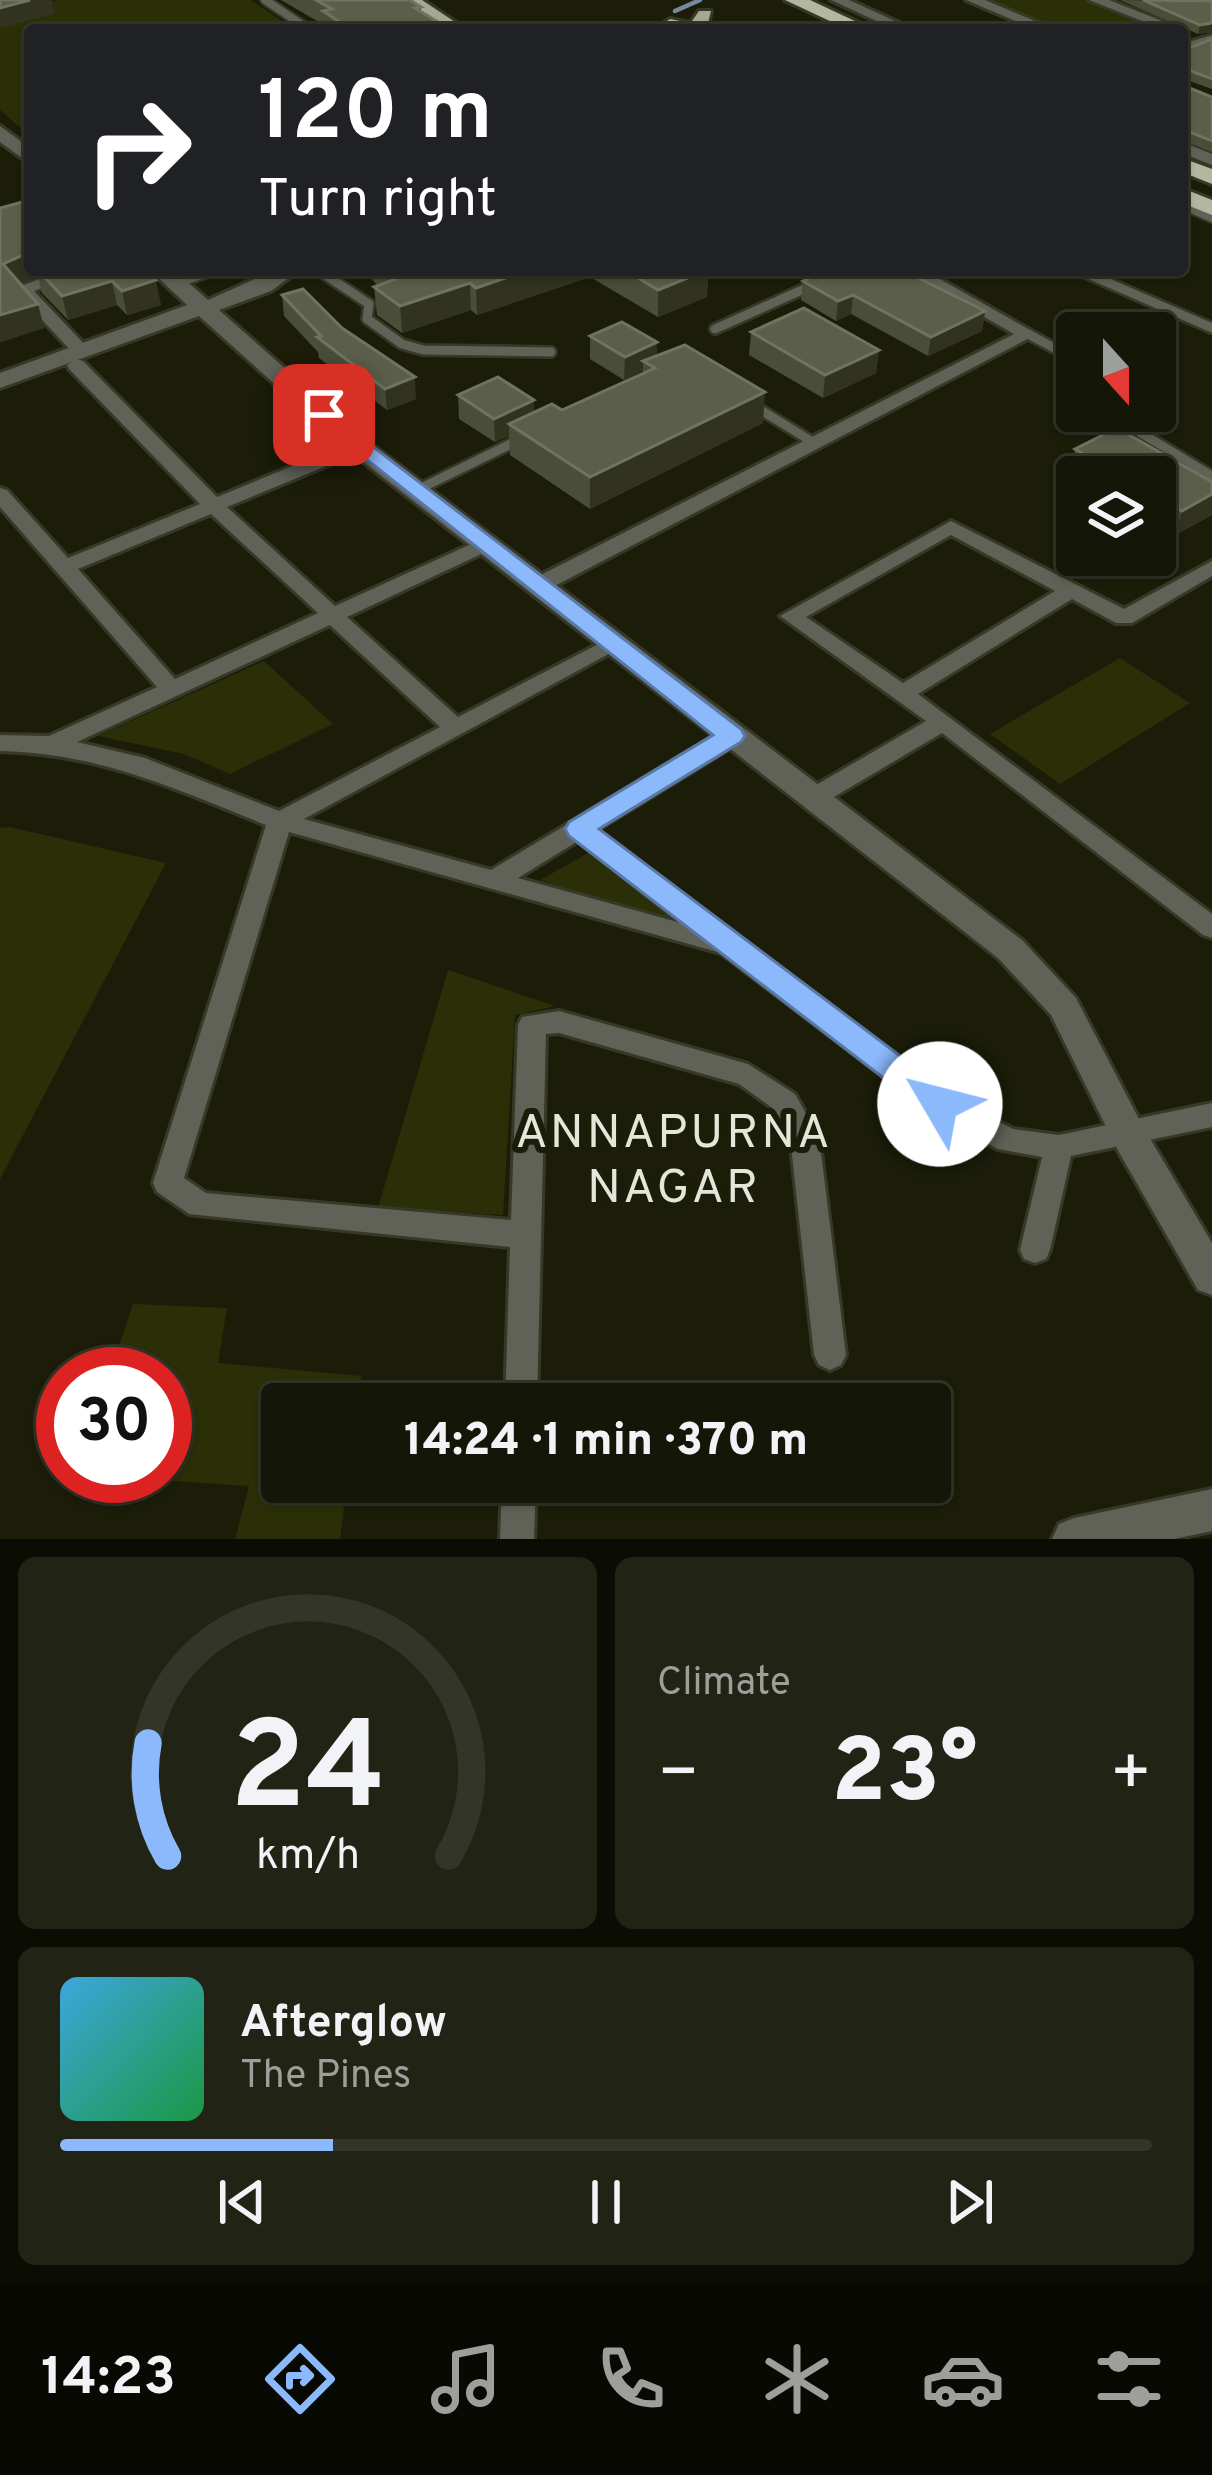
<!DOCTYPE html>
<meta charset="utf-8">
<style>
:root{--surface:#141607;--page:#212315;--text:#f1f3f6;--muted:#9d9f9b;--line:#333528;--accent:#8bb9fc}
body{margin:0;font-family:Overpass,sans-serif;background:var(--page);color:var(--text);height:100vh;display:flex;flex-direction:column;font-size:45px;white-space:nowrap}
*{box-sizing:border-box;margin:0}
p{font-size:39px;color:var(--muted)}
.icon{flex:none;width:66px;height:66px;fill:none;stroke:currentColor;stroke-width:2;stroke-linecap:round;stroke-linejoin:round}
.map{position:relative;height:1539px;overflow:hidden}
.drawer{display:flex;flex-direction:column;gap:18px;padding:18px;background:#0b0c04;flex:1}
.drawer>*{flex:none}
.top-card{position:absolute;left:24px;top:24px;width:1164px;height:252px;border-radius:12px;box-shadow:0 3px 9px #0004,0 0 0 3px var(--line);background:#202124;color:#fff;overflow:hidden}
.needle{width:78px;rotate:159deg}
.controls{position:absolute;left:1056px;top:312px;display:grid;gap:24px}
.controls a{display:grid;place-items:center;width:120px;height:120px;border-radius:12px;background:var(--surface);box-shadow:0 3px 9px #0004,0 0 0 3px var(--line);font-size:60px}
.speed{position:absolute;left:36px;top:1347px;display:flex;gap:24px;font-size:60px;font-weight:700;text-align:center}
.speed>*{display:grid;place-content:center;width:156px;height:156px;border-radius:50%;background:var(--surface);box-shadow:0 3px 9px #0004,0 0 0 3px var(--line);line-height:1}
.speed .limit{border:18px solid #d22;background:#fff;color:#111}
.pin{position:absolute;display:grid;place-items:center;width:102px;height:102px;color:#fff;margin:-51px;border-radius:24px;box-shadow:0 6px 18px #0006}
.me{position:absolute;width:132px;margin:-66px;rotate:307deg;stroke-linejoin:round;filter:drop-shadow(0 0 9px #0008)}
.turn{display:flex;align-items:center;gap:42px;height:252px;padding:0 36px;font-size:54px}
.turn .icon{width:156px;height:156px;stroke-width:2.5}
.turn b{display:block;font-size:84px;line-height:102px}
.big{font-size:90px;font-weight:800;line-height:1.1}
.drawer .tile{flex:1;display:flex;flex-direction:column;justify-content:center;gap:18px;min-width:0;padding:0 42px;border-radius:18px;background:var(--page)}
.drawer .dial{align-items:center;gap:0}
.dial svg{height:312px;overflow:visible;fill:none;stroke:var(--line);stroke-width:7;stroke-linecap:round;text-anchor:middle}
.dial text{fill:var(--text);stroke:none}
.song{display:flex;align-items:center;gap:36px}
.cover{width:144px;height:144px;border-radius:18px;background:linear-gradient(135deg,hsl(200 70% 55%),hsl(140 70% 35%))}
.played{height:12px;border-radius:6px;background:linear-gradient(90deg,var(--accent) 25%,var(--line) 25%)}
.keys{display:flex;justify-content:space-around;direction:ltr}
.heat{display:flex;justify-content:space-between;align-items:center;font-size:66px;direction:ltr}
.drawer .tiles{flex:1;display:grid;gap:18px;grid-template-columns:1fr 1fr}
.tile:last-child{grid-column:span 2}
.trip{position:absolute;left:261px;top:1383px;width:690px;height:120px;border-radius:12px;background:var(--surface);box-shadow:0 3px 9px #0004,0 0 0 3px var(--line);font-weight:800;line-height:120px;text-align:center}
.tabs{display:flex;height:192px;justify-content:space-around;align-items:center;background:#080903;color:var(--muted)}
.tabs .icon{width:84px;height:84px}
.tabs .active{color:var(--accent)}
.tabs b{font-size:54px;color:var(--text)}
.map>svg:first-child{display:block}
</style>
<div class="map">
<svg width="1212" height="1539" viewBox="0 0 1212 1539">
<rect width="100%" height="100%" fill="#1b1d09"/>
<path fill="#2b2f08" d="M57,0H250L296,30H30V136L0,110V15Z
M984,0H1087L1141,21L1120,27L1124,30H1060Z
M1120,658L1190,703L1060,784L990,734Z
M264,661L333,724L230,774L184,754L98,736Z
M10,827L166,863L0,1179V828Z
M592,851L680,924L540,880Z
M448,970L555,1006L515,1015L503,1215L378,1208Z
M133,1304L227,1308L218,1363L361,1376L357,1404H282V1482H347L340,1539H235L249,1486L99,1476H165V1374H110Z"/>
<g fill="none" stroke-linecap="round" stroke-linejoin="round">
<path stroke="#758aa2" stroke-width="4.5" d="M675,11L700,0"/>
<defs>
<path id="service-far1" d="M265,0L310,30
M1182,205L1212,218"/>
<path id="service" d="M318,270L369,304L367,319L402,344L423,350L551,352
M1079,270L1212,328
M177,283L214,270
M715,329L813,285
M1028,334L1077,360
M751,404L816,444
M1134,411L1141,433L1212,476
M417,490L523,438"/>
<path id="minor" d="M831,0H849L915,30H896Z
M966,0H985L1056,30H1037Z
M1089,0H1109L1185,30L1182,33V30H1165Z
M1212,35V43L1182,52V44Z
M1182,142L1212,154V165L1182,153Z
M63,270H89L34,291L87,347V355H75L13,289Z
M902,270H924L1037,334L547,590H531L528,585L531,580L1014,334Z
M76,359L83,361L217,497L351,442H365V450L227,507L335,606L480,540H494L497,544L494,548L347,617L458,717L608,639L616,637L627,644L304,819L491,870L724,730H740L744,736L740,742L597,830L731,936L950,1096L1013,1129L1059,1135L1212,1103V1127L1071,1156L1050,1250L1046,1259L1035,1263L1024,1259L1020,1250L1042,1157L998,1149L930,1112L721,953L289,832L184,1178L206,1193L511,1220L518,1025L522,1017L559,1011L748,1064L795,1094L819,1136L846,1355L841,1365L830,1370L819,1365L814,1355L790,1137L775,1110L739,1084L559,1033L546,1034L537,1404H505L510,1247L189,1214L157,1192L153,1183L266,825C176,789 99,753 0,751V735L49,736L157,687L0,507V488L7,490L68,558L200,504L69,369L67,365ZM211,514L318,613L175,679L78,569ZM330,625L440,727L279,811L145,758L77,742ZM578,841L681,923L518,878Z
M951,521L1124,609L1212,561V576L1132,623H1116L1072,599L918,694L1212,914V938L1203,935L942,733L822,804H804L801,798L804,792L926,721L780,616ZM951,535L1055,591L903,683L806,617Z
M502,1482H536L534,1539H500Z"/>
<path id="tertiary" d="M0,126L30,148V164L0,142Z
M150,270H174L208,300L275,270H300L271,291L219,310L367,441L1022,940L1076,998L1142,1125L1212,1243V1295L1198,1290L1116,1147L1051,1015L998,958L349,451L199,316L0,388V373L187,305Z
M1212,1489V1531L1174,1539H1052L1059,1524L1074,1518Z"/>
<path id="primary" d="M402,0H422L467,30H446Z
M699,11H711L708,23L714,30L693,28L690,24Z"/>
<path id="trunk" d="M785,0H810L874,30H849Z
M670,19L705,26L707,30L663,29L661,25Z
M1182,158L1212,169V184L1182,172Z
M1182,188L1212,200V215L1182,203Z"/>
</defs>
<use href="#service-far1" stroke="#373926" stroke-width="12"/>
<use href="#service" stroke="#373926" stroke-width="14"/>
<use href="#minor" stroke="#373926" stroke-width="6"/>
<use href="#tertiary" stroke="#373926" stroke-width="6"/>
<use href="#primary" stroke="#373926" stroke-width="6"/>
<use href="#trunk" stroke="#373926" stroke-width="6"/>
<use href="#service-far1" stroke="#606157" stroke-width="8"/>
<use href="#service" stroke="#606157" stroke-width="9"/>
<use href="#minor" fill="#606157" fill-rule="evenodd"/>
<use href="#tertiary" fill="#606157" fill-rule="evenodd"/>
<use href="#primary" fill="#a5a993" fill-rule="evenodd"/>
<use href="#trunk" fill="#b3b79f" fill-rule="evenodd"/>
</g>
<path fill="#4a4d38" d="M281,0H410L421,7V12L451,30H325L324,25Z
M1120,0L1212,1V32L1198,34Z
M1212,39V89L1184,79L1182,51Z
M1182,85L1212,97V152L1182,140Z
M0,208L30,270H146L161,305L127,315L117,305L68,320L42,293L38,276L20,283L44,328L0,342Z
M363,270H715L708,273L707,297L658,317L590,277L477,315L471,310L402,333L377,315L374,287L378,286Z
M803,281L985,311L982,331L928,356L851,314L836,321L801,300Z
M282,295L416,399L387,410L319,358L318,352L284,316Z
M751,332L879,350L876,373L823,398L749,355Z
M590,336L657,356L763,423L590,509L510,455L509,436L495,442L459,419L458,395L535,412L562,410L643,373V371L624,380L590,359Z
M1075,449L1212,482V515L1175,535L1155,523V477H1077L1070,473Z"/>
<path fill="#31331e" d="M31,0H52L55,14L0,28V8Z
M1212,23V32L1198,34L1200,25Z
M30,252V270H37L38,276L9,288L3,264Z
M529,270H590V277L477,315L476,288Z
M683,270H715L708,273L707,297L658,317V290Z
M156,280L161,305L127,315L122,291Z
M112,281L117,305L68,320L62,296Z
M470,283L471,310L402,333L400,306Z
M853,295L851,314L836,321L838,301Z
M38,304L44,328L0,342V315Z
M985,311L982,331L928,356L931,337Z
M657,342V365L643,361V371L624,380L625,357Z
M879,350L876,373L823,398L825,375Z
M415,377L416,399L387,410L385,389Z
M765,392L763,423L590,509V477Z
M534,400L535,423L509,424V436L495,442L494,419Z
M1212,494V515L1175,535L1182,511Z"/>
<path fill="#5b5e49" stroke="#707360" stroke-width="3" d="M0,0H30L0,8Z
M316,0H410L421,7L415,8L451,30H352L323,11L332,9Z
M1143,0L1212,1V23L1200,25Z
M1212,39V79L1186,69L1182,72V51Z
M1182,85L1212,97V141L1182,129Z
M30,200V252L3,264L38,304L0,315V208Z
M38,270H146L156,280L122,291L112,281L62,296Z
M387,270H529L476,288L470,283L400,306L374,287L396,279Z
M625,270H707L658,290Z
M826,270H902L985,311L931,337L853,295L838,301L803,281Z
M303,289L342,328L415,377L385,389L317,337L321,336L282,295Z
M804,308L879,350L825,375L751,332Z
M622,322L657,342L625,357L590,336Z
M685,345L765,392L590,477L509,424L552,404L562,410L655,368L643,361Z
M498,377L534,400L494,419L458,395Z
M1117,428L1212,482V494L1182,511L1155,495V477H1124L1075,449Z"/>
<path fill="#8bb9fc" stroke="#5a78a4" stroke-width="3" d="M324,409L741,729L745,736L741,742L599,829L952,1095L956,1104L952,1113L940,1117L929,1113L569,836L565,829L569,822L713,735L317,420V411Z"/>
<g text-anchor="middle" dominant-baseline="central" stroke-width="12" stroke-linejoin="round" paint-order="stroke">
<g font-size="48" letter-spacing="3" fill="#e3e6d8" stroke="#1b1d09">
<text x="674" y="1135">ANNAPURNA<tspan x="674" dy="55">NAGAR</tspan></text>
</g>
</g>
</svg>
<div class="controls">
<a><svg class="needle" viewBox="-14 -14 28 28"><path d="M0-13l5 13h-10z" fill="#e53935"/><path d="M0 13l5-13h-10z" fill="#9d9f9b"/></svg></a>
<a><svg class="icon" aria-label="layers" viewBox="0 0 24 24"><path d="M12 4l9 5-9 5-9-5zM3 14l9 5 9-5"/></svg></a>
</div>
<div class="speed"><div class="limit">30</div></div>
<div class="pin" style="left:324px;top:415px;background:#d93025"><svg class="icon" aria-label="arrive" viewBox="0 0 24 24"><path d="M6 21V4h12l-3 4 3 4H6"/></svg></div>
<svg class="me" style="left:940px;top:1104px" viewBox="-20 -20 40 40"><circle r="19" fill="#fff"/><path d="M0-13L10 11 0 6-10 11z" fill="#8bb9fc"/></svg>
<div class="trip">14:24 · 1 min · 370 m</div>
<div class="top-card">
<div class="turn"><svg class="icon" aria-label="right" viewBox="0 0 24 24"><path d="M7 20v-9h11M14 6l5 5-5 5"/></svg><div><b>120 m</b>Turn right</div></div>
</div>
</div>
<section class="drawer">
<div class="tiles">
<div class="tile dial"><svg viewBox="0 0 100 80">
<path d="M14 69A42 42 0 1 1 86 69"/>
<path d="M14 69A42 42 0 0 1 9 40" stroke="#8bb9fc"/>
<text x="50" y="56" font-size="32" font-weight="700">24</text>
<text x="50" y="72" font-size="11">km/h</text>
</svg></div>
<div class="tile"><p>Climate</p>
<div class="heat"><a>−</a><b class="big">23°</b><a>+</a></div>
</div>
<div class="tile">
<div class="song"><i class="cover"></i><div><b>Afterglow</b><p>The Pines</p></div></div>
<div class="played"></div>
<div class="keys"><svg class="icon" aria-label="previous" viewBox="0 0 24 24"><path d="M18 5L8 12l10 7zM5 5v14"/></svg><svg class="icon" aria-label="pause" viewBox="0 0 24 24"><path d="M8 5v14M16 5v14"/></svg><svg class="icon" aria-label="next" viewBox="0 0 24 24"><path d="M6 5l10 7-10 7zM19 5v14"/></svg></div>
</div>
</div>
</section>
<nav class="tabs">
<b>14:23</b>
<svg class="icon active" aria-label="directions" viewBox="0 0 24 24"><path d="M12 3l9 9-9 9-9-9zM9 14v-3h6M13 9l2 2-2 2"/></svg>
<svg class="icon" aria-label="music" viewBox="0 0 24 24"><path d="M9 18V5l10-2v13"/><circle cx="6" cy="18" r="3"/><circle cx="16" cy="16" r="3"/></svg>
<svg class="icon" aria-label="phone" viewBox="0 0 24 24"><path d="M5 4h4l2 5-3 2q2 4 5 5l2-3 5 2v4C11 20 4 13 5 4z"/></svg>
<svg class="icon" aria-label="climate" viewBox="0 0 24 24"><path d="M12 3v18M4 7l16 10M4 17L20 7"/></svg>
<svg class="icon" aria-label="car" viewBox="0 0 24 24"><path d="M5 17H2v-5l4-1 3-4h7l3 4 3 1v5h-3M9 17h6M6 11h13"/><circle cx="7" cy="17" r="2"/><circle cx="17" cy="17" r="2"/></svg>
<svg class="icon" aria-label="filters" viewBox="0 0 24 24"><path d="M4 7h16M4 17h16"/><circle cx="9" cy="7" r="2"/><circle cx="15" cy="17" r="2"/></svg>
</nav>
